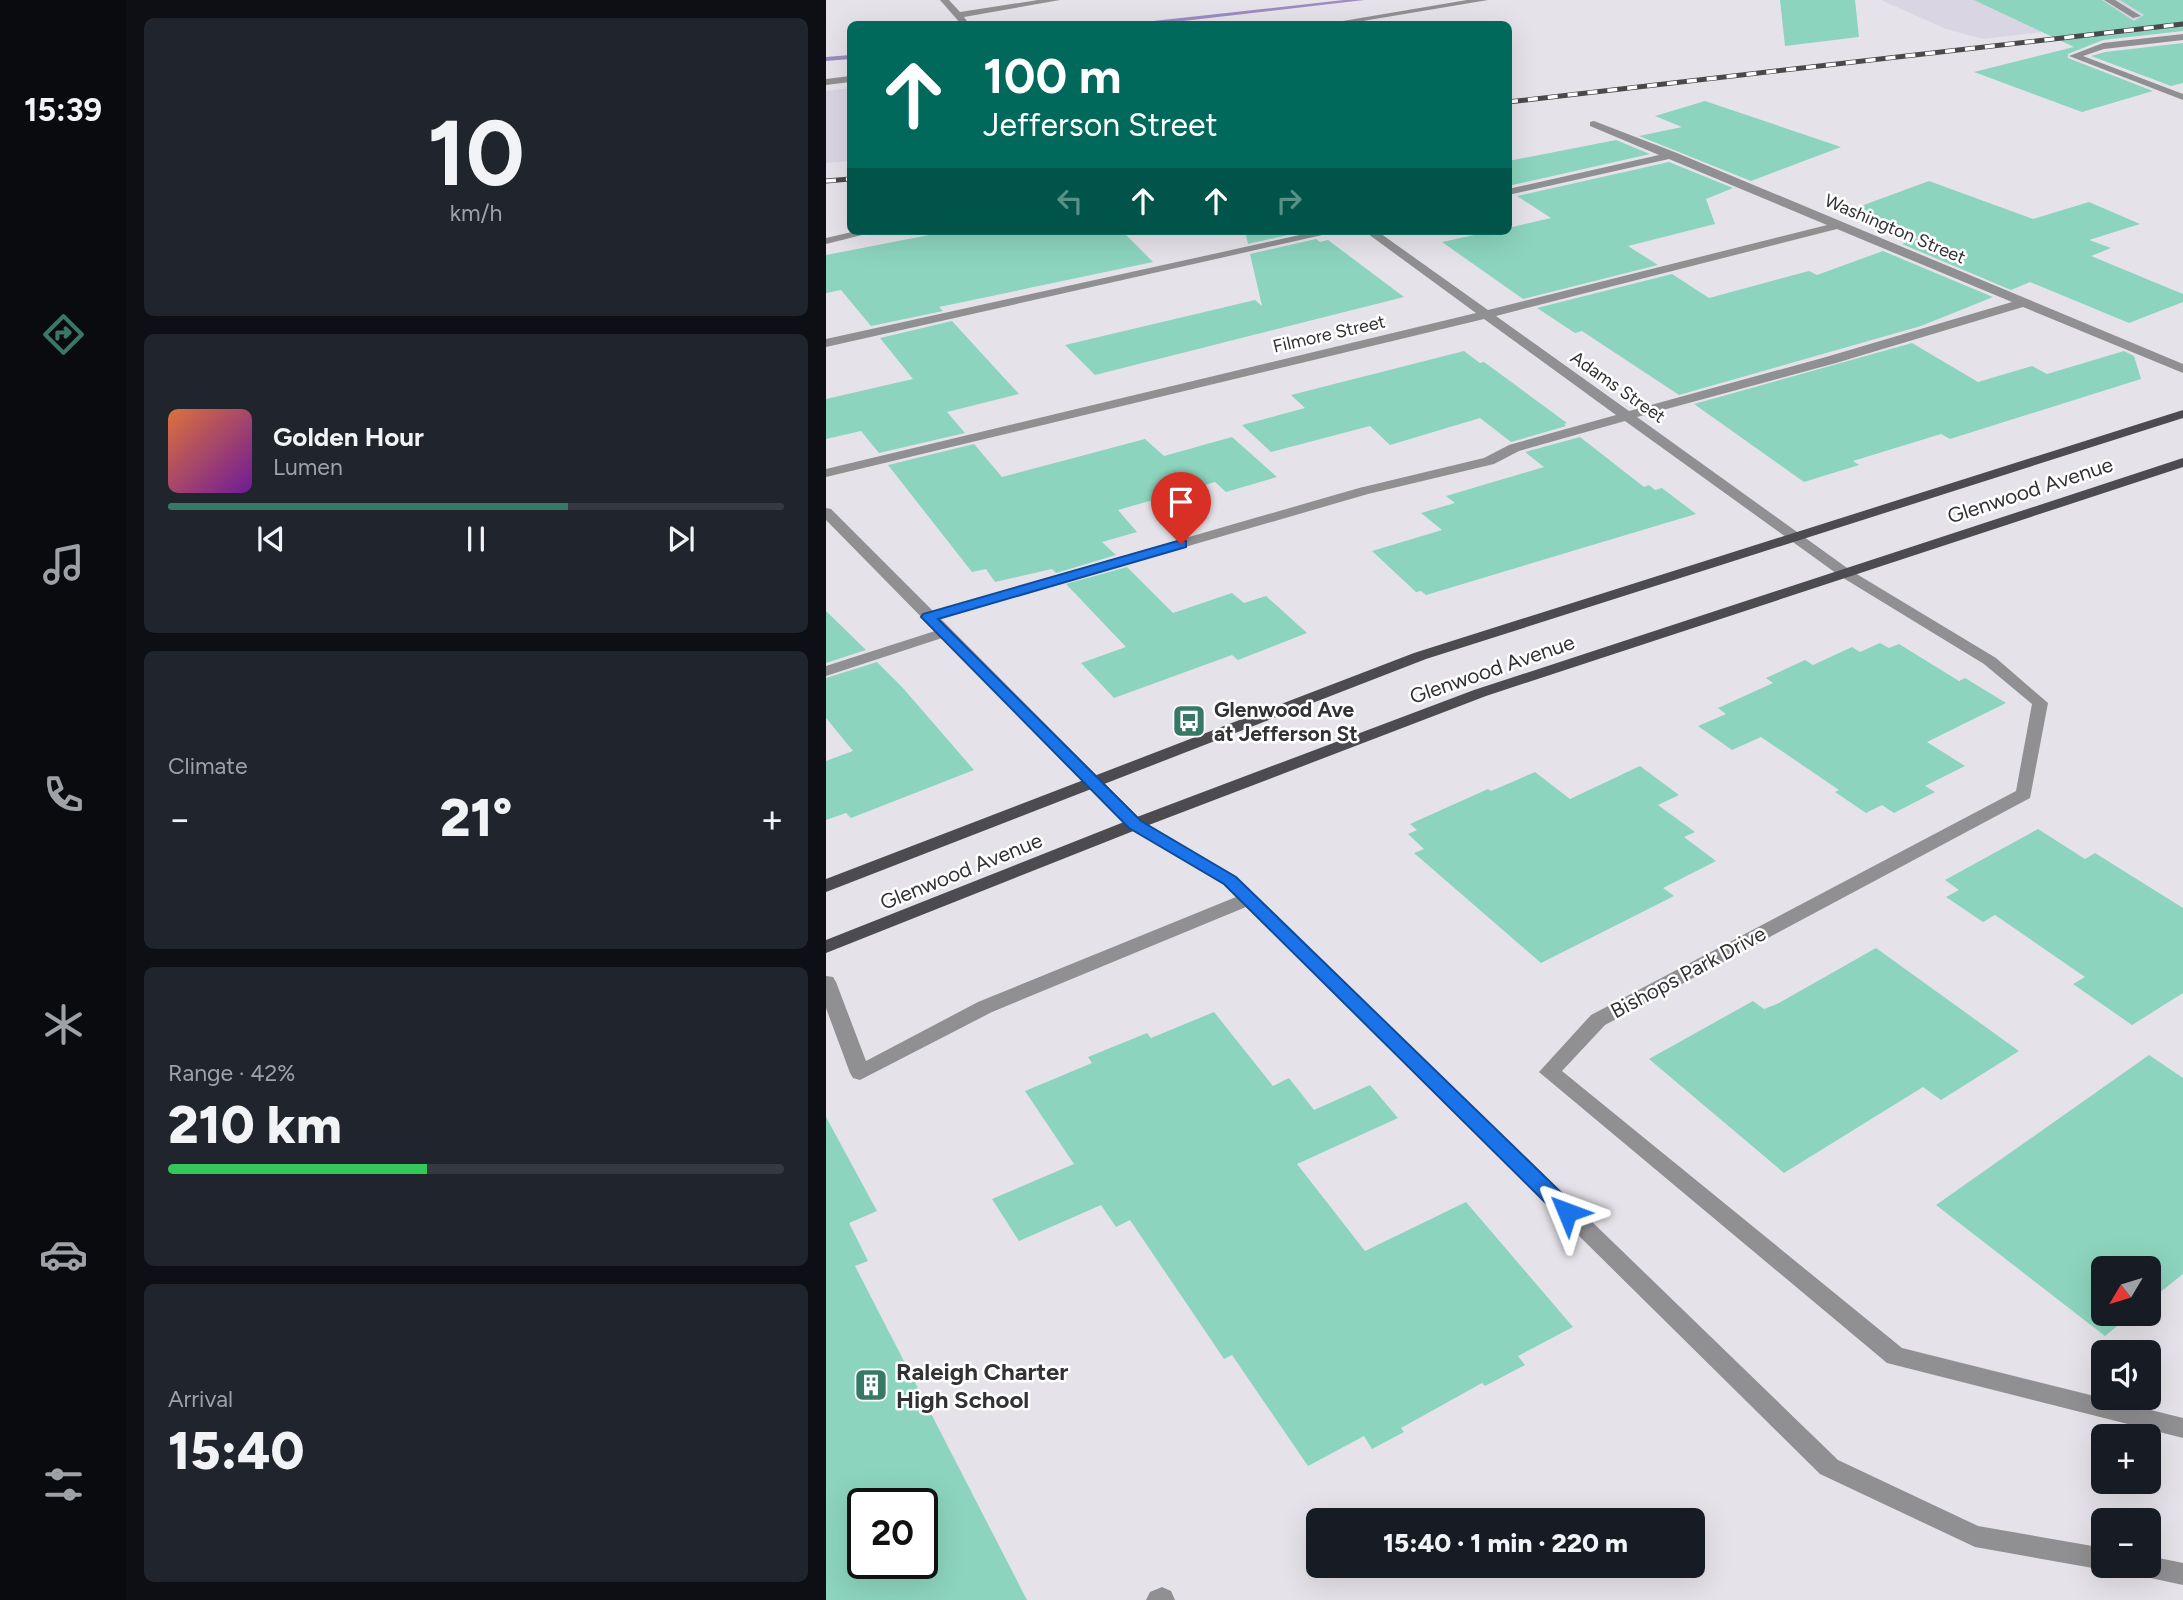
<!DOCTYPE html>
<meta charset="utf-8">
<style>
:root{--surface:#171b24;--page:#20242c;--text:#f1f3f6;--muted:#9ea1a6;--line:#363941;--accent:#387866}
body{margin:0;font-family:Figtree,sans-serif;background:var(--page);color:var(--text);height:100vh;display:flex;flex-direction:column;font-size:26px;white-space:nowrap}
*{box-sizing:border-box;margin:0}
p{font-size:23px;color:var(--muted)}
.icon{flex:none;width:38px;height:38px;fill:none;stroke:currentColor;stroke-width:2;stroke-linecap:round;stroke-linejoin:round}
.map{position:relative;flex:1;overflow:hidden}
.details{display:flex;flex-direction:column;gap:18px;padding:18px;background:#0d0f14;width:700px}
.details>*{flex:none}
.top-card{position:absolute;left:21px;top:21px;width:665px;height:214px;border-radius:10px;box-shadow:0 7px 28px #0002;background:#00695c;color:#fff;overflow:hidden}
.needle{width:46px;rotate:232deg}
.fabs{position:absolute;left:1265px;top:1256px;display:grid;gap:14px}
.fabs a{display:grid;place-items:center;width:70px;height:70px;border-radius:10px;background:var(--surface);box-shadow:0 7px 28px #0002;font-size:35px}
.speed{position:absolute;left:21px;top:1488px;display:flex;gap:14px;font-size:35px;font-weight:700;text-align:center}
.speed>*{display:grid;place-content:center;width:91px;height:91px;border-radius:50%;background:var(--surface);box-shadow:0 7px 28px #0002;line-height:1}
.speed .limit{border:4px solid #111;border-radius:10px;background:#fff;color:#111}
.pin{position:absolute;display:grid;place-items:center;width:60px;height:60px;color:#fff;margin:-72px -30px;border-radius:50% 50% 50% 0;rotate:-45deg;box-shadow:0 0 7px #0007}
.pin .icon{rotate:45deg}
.me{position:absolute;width:77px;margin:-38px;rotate:314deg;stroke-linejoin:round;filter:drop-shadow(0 0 5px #0008)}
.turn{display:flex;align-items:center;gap:24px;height:147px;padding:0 21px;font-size:32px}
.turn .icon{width:91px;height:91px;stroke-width:2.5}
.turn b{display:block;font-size:49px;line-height:60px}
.lanes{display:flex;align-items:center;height:66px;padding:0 21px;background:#0003;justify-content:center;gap:35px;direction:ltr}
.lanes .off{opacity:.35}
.big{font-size:52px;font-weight:800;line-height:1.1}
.details .widget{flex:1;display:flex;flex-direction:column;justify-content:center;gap:10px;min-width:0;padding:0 24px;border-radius:10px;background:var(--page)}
.details .dial{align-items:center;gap:0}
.dial b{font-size:91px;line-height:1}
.song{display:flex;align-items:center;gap:21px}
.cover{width:84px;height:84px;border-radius:10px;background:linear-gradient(135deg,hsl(20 70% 55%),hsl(280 70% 35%))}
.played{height:7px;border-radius:4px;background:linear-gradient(90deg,var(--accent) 65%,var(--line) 65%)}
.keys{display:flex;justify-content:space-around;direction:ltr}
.heat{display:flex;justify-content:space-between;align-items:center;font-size:38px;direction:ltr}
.charge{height:10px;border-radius:5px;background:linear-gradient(90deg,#34c759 42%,var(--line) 0)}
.trip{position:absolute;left:480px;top:1508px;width:399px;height:70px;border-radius:10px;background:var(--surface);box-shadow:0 7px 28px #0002;font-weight:800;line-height:70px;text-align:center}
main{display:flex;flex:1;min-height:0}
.tabs{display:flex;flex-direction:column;width:126px;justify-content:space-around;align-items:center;background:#090b0e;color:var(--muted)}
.tabs .icon{width:49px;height:49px}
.tabs .on{color:var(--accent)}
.tabs b{font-size:32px;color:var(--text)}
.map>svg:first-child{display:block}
</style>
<main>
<nav class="tabs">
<b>15:39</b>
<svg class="icon on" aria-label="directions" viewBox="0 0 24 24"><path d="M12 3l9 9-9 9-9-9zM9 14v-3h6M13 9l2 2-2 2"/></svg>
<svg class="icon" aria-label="music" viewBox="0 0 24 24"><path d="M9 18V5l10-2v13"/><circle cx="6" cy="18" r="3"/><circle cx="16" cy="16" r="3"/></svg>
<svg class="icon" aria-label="phone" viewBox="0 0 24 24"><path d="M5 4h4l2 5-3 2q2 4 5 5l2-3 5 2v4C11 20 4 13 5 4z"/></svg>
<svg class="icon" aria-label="climate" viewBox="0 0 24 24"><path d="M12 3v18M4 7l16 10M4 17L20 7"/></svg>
<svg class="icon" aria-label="car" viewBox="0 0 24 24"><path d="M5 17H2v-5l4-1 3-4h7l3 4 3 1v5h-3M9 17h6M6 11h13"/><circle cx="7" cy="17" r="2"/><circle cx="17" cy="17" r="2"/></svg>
<svg class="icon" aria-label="filters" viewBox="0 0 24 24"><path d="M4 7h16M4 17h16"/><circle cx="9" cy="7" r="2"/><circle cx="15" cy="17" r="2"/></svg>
</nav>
<section class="details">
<div class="widget dial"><b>10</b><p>km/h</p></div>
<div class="widget">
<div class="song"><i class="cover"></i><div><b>Golden Hour</b><p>Lumen</p></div></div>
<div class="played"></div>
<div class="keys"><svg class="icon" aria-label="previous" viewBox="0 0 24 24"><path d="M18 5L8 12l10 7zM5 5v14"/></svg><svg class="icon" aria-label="pause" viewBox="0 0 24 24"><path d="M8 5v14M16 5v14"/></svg><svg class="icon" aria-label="next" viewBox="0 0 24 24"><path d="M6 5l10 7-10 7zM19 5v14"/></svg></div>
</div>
<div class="widget"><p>Climate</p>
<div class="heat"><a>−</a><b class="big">21°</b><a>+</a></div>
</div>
<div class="widget"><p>Range · 42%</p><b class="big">210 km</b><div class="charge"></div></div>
<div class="widget"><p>Arrival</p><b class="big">15:40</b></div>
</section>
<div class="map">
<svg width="1357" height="1600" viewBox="0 0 1357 1600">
<rect width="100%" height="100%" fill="#e5e3e9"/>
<path fill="#d9d5e3" d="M1055,0H1357L1309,21L1157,39L1120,29Z
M24,88V161L0,163V91Z"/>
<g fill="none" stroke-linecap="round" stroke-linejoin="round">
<path fill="#9c8cc1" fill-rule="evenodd" d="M518,0H538L331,24H315L318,22Z
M24,55V59L0,61V57Z"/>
</g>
<path fill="#8cd4be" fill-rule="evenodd" d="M954,0H1029L1033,37L959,46Z
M1148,0H1276L1308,21L1318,15L1294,0H1357V31L1277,40L1242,54V58L1327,91L1256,112L1148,72L1248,47Z
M1357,43V83L1345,86L1265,56L1279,52Z
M879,101L1015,147L925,181L813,136L856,127L829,116Z
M790,140L824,154L682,186V161Z
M843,162L907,188L880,199L889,224L802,246L832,265L697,299L616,242L667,231H682V228L725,218L691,196Z
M1103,181L1207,219L1263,202L1314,224L1263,240L1285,248L1265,256L1357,294V302L1303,323L1204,282L1185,290L1076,244L1092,238L1024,210Z
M124,231H296L327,262L113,307L117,311L45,326L15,290L0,293V255Z
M419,231H480L422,244Z
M490,239L494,242L502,240L578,297L269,375L239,345L429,300L436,306L424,254Z
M1057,251L1167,297L1095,326L853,395L756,331L749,333L711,308L846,274L883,298L983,271L991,275Z
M126,321L193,394L121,412L139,433L53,453L35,431L0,439V399L87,379L54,338Z
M1086,343L1152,382L1206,366L1221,374L1298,351L1308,356L1315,379L1124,439L1115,434L1027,461L1033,465L978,482L868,404Z
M638,351L654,363L658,362L741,423L738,424L740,426L685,442L654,418L564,445L544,426L445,452L416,425L479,408L465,395Z
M406,437L451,477L400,492L389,482L292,510L311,532L276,542L290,555L230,573L226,569L169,582L160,569L146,572L62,465L148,444L176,477L319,439L338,456Z
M754,437L818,487L823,485L829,490L836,488L870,514L600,595L595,591L590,592L546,551L616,530L595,513L629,503L620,496L718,467L699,452Z
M301,567L347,613L406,593L418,603L440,596L481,633L412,660L406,655L288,698L255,663L300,647L240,584Z
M0,611L40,650L0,663Z
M1054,643L1063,648L1073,644L1133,681L1139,678L1180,703L1101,742L1139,766L1099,786L1109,792L1068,813L1056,805L1040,813L1009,792L1013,790L935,737L906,750L872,726L900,714L892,708L947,683L940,678L979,660L987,665L1026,647L1034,652Z
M51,662L76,687L148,770L25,818L20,813L0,820V761L27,751L0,718V678Z
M814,766L853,795L832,805L869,832L858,837L890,861L837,888L848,896L715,963L588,853L598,849L582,834L591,830L584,824L662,789L665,791L709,772L744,799Z
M1212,829L1259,859L1269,853L1357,908V993L1306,1025L1247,984L1259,977L1169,915L1157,922L1120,897L1133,890L1119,880Z
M1050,948L1193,1051L1115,1100L1097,1087L958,1173L823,1059L927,1001L938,1009L951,1004Z
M388,1012L447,1086L463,1078L488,1110L544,1085L572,1118L471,1164L539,1251L640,1202L747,1327L692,1356L699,1365L659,1386L656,1383L575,1428L578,1432L546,1449L538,1436L482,1466L406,1355L398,1359L304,1220L290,1227L275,1205L193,1241L166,1199L248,1164L199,1091L266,1063L262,1057L321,1033L325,1038Z
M1323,1055L1357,1078V1274L1323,1301V1269H1278V1314H1306L1279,1336L1110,1205Z
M0,1117L51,1211L23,1223L42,1261L29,1266L201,1600H0ZM37,1503H96V1563H37Z"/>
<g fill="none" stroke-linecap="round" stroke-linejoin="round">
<path fill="#908f92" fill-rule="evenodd" d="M114,0H123L134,12L212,0H234L138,17L143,24H135Z
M641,0H662L519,24H499Z
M1278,0H1289L1315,16L1307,18Z
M1357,34V40L1278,49L1257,56L1357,94V100L1243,56L1277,43Z
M24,76V82L0,85V79Z
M768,121L851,153L1357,364V373L1197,307L1010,363L811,417L1024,570L1170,658L1222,703L1204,798L779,1025L736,1071L1076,1348L1357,1418V1438L1061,1363L713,1072L765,1015L1190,791L1206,704L1158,664L1014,576L799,421L693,451L668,464L542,494L114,618L315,820L410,877L1012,1460L1152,1526L1278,1548V1566H1287L1278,1570L1149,1547L994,1474L420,907L166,1012L34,1080L27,1078L24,1073L0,1008V976L7,977L10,982L40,1061L152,1002L410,897L398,885L303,828L116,638L0,676V666L109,631L0,520V508L5,509L107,611L533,488L658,458L683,445L790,415L658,319L0,477V469L650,313L538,231H551L662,310L1001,225L843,159L682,195V189L833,155L764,126V122ZM1011,229L1186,302L1000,357L803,411L670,316Z
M30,231H52L0,244V238Z
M492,231H514L0,347V339Z
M1323,1556L1357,1563V1585L1306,1574L1302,1566H1323Z
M336,1587L345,1591L349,1600H320L324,1592Z"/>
<path fill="#4c4b50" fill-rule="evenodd" d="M1357,410V418L600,659L0,892V879L588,653Z
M1357,458V467L660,696L315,828L0,953V940L303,820L648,690Z"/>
<defs>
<path id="rail" d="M682,102L1357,24
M0,181L24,179"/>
</defs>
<use href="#rail" stroke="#49484b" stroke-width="5"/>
<use href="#rail" stroke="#fff" stroke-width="3.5" stroke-dasharray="10" stroke-linecap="butt"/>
</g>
<path fill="#1a73e8" stroke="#114b97" stroke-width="2" d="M355,540L360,541V547L112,619L315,821L410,877L749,1206L751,1212L749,1217L741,1219L734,1217L398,884L303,828L95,617L97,614Z"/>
<defs>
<symbol id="bus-square" viewBox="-11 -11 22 22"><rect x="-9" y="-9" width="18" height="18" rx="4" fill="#387866" stroke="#fff"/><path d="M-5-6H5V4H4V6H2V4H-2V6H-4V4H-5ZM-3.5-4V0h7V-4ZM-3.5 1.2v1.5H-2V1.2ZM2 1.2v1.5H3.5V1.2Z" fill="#fff"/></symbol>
<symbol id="building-square" viewBox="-11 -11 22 22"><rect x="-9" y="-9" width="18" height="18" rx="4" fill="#387866" stroke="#fff"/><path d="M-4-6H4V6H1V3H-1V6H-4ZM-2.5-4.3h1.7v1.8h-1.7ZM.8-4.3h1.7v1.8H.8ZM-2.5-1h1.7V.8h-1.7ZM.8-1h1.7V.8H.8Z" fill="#fff"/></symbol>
</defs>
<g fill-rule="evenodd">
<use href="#bus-square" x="344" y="702" width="38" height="38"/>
<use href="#building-square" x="26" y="1366" width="38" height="38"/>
</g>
<g text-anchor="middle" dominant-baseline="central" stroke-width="5" stroke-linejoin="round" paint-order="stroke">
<g font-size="18" fill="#323134" stroke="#fff">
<text transform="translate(1069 229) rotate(23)">Washington Street</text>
<text transform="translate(503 334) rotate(-13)">Filmore Street</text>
<text transform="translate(792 387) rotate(35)">Adams Street</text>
</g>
<g font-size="21" fill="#323134" stroke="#fff">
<text transform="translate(1204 490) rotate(-18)">Glenwood Avenue</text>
<text transform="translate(666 669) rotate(-19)">Glenwood Avenue</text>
<text transform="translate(135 871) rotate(-22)">Glenwood Avenue</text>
<text transform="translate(862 972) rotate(-28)">Bishops Park Drive</text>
</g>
<g font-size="21" font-weight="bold" fill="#323134" stroke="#fff" text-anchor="start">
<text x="388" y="709">Glenwood Ave<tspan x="388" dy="24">at Jefferson St</tspan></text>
</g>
<g font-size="24" font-weight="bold" fill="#323134" stroke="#fff" text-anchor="start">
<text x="70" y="1371">Raleigh Charter<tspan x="70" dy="28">High School</tspan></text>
</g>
</g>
</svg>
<div class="fabs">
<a><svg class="needle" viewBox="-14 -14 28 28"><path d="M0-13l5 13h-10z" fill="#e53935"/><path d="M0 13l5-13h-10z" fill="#9ea1a6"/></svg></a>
<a><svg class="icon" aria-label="sound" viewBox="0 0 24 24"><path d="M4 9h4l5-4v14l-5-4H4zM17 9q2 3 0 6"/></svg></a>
<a>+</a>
<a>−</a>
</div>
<div class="speed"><div class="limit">20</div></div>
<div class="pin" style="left:355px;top:544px;background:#d93025"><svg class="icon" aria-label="arrive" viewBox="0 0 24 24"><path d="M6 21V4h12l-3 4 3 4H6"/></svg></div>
<svg class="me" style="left:741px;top:1212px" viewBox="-20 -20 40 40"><path d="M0-17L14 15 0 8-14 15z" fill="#1a73e8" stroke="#fff" stroke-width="4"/></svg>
<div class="trip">15:40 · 1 min · 220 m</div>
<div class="top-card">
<div class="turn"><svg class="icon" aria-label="ahead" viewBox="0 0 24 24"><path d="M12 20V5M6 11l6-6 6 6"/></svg><div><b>100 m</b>Jefferson Street</div></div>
<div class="lanes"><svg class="icon off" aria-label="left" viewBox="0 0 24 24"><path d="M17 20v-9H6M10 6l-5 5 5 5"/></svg><svg class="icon" aria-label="ahead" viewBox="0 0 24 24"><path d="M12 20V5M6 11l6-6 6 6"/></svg><svg class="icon" aria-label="ahead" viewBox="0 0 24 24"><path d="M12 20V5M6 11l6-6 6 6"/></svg><svg class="icon off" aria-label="right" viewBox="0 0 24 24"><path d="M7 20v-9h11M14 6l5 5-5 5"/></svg></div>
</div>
</div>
</main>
